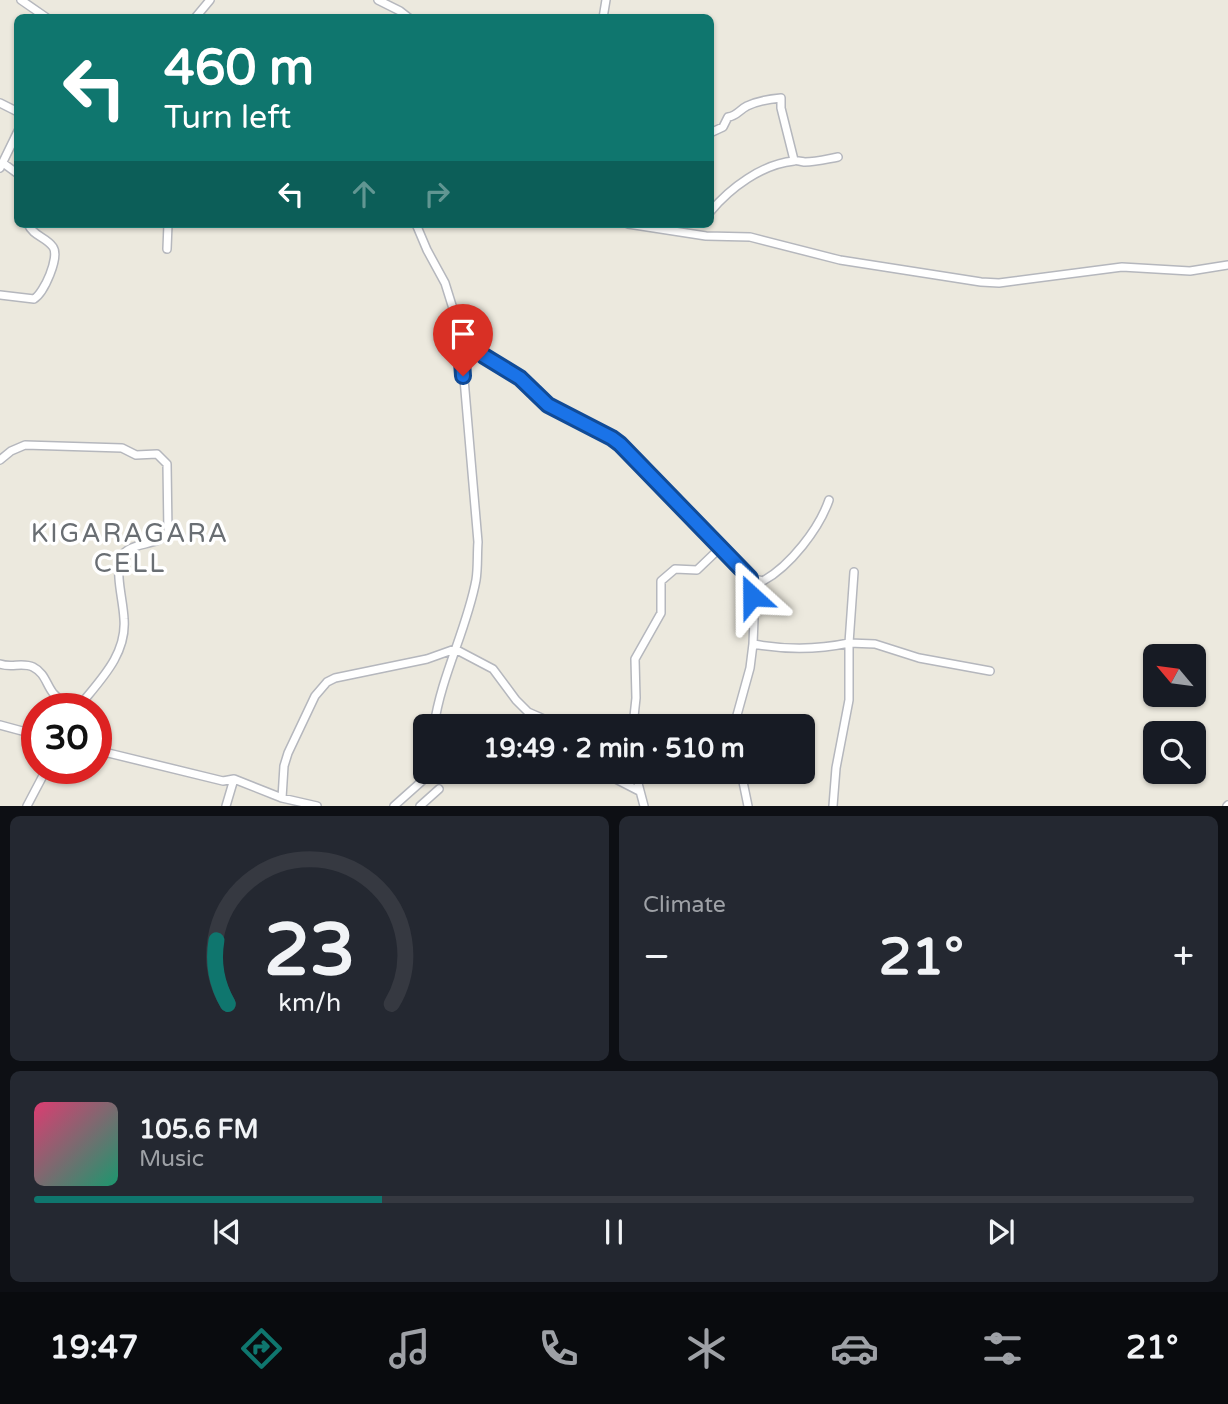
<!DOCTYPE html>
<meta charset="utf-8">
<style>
:root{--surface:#171b24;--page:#242831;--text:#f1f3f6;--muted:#9ea1a6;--line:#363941;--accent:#0f766e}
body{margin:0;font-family:"Varela Round",sans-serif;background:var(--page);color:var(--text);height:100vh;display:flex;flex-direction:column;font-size:26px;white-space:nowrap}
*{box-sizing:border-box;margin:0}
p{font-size:23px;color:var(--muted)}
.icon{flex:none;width:38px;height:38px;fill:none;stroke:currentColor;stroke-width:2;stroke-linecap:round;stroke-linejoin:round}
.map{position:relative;height:806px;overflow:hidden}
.side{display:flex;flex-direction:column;gap:10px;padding:10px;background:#0d0f14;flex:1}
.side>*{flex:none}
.banner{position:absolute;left:14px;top:14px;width:700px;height:214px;border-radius:10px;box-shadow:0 2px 5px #0004;background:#0f766e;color:#fff;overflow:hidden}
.needle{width:46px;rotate:299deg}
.buttons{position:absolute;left:1143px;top:644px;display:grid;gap:14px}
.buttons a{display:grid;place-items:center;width:63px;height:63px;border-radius:10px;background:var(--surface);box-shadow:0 2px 5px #0004;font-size:35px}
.speed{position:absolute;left:21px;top:693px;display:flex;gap:14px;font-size:35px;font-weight:700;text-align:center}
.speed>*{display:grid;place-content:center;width:91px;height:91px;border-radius:50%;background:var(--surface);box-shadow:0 2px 5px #0004;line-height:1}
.speed .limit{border:10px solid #d22;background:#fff;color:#111}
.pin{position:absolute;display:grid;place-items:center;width:60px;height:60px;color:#fff;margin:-72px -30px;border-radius:50% 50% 50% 0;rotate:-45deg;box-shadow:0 0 7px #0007}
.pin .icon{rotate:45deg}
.me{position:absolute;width:77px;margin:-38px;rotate:336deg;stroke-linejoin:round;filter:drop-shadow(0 0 5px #0008)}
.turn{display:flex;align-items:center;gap:24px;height:147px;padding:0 35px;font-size:32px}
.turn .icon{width:91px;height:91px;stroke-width:2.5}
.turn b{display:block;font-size:49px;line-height:60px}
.lanes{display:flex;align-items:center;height:66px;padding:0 35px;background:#0003;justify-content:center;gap:35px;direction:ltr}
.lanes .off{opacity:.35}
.big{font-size:52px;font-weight:700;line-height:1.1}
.side .tile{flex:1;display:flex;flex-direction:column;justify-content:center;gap:10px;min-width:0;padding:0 24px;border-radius:10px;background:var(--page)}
.side .dial{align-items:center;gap:0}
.dial svg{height:182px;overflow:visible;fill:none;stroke:var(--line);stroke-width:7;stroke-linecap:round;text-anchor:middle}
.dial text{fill:var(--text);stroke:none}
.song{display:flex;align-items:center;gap:21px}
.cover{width:84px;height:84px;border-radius:10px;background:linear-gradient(135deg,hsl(340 70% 55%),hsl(160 70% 35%))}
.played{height:7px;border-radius:4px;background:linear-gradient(90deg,var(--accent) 30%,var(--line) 30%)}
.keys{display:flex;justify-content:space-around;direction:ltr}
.heat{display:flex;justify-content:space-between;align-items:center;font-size:38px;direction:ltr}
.side .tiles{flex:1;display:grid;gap:10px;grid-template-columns:1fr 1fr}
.tile:last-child{grid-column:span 2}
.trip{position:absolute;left:413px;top:714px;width:402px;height:70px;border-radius:10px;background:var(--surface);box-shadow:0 2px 5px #0004;font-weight:700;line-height:70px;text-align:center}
.tab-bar{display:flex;height:112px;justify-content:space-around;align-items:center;background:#090b0e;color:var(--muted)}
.tab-bar .icon{width:49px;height:49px}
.tab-bar .current{color:var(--accent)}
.tab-bar b{font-size:32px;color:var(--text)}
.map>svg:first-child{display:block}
</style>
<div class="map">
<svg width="1228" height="806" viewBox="0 0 1228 806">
<rect width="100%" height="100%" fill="#ece9de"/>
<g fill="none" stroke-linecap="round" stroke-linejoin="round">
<defs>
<path id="minor" d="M21,0L47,18
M378,0L400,11L409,18
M195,18L210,0
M603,18L606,0
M0,103L18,112
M710,133L723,127L728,117C737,116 739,110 747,106C758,101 769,99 781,98V108L794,160
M3,163L18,174
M0,168L18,131
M710,212C730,188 762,164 794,161C796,160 803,162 805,162C816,162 827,159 838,157
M416,224L427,250L445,283L460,331L484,356L520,378L548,405L612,438L620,444L750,578L754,619L753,644L750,668L734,726
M628,224L706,236L750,237L840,260L981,282L999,283L1122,267L1190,271L1228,265
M167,249L168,224
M0,295L34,299C44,293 60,257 53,247C46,237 33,236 28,224
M0,460L11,451L25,445L122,448L136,455L157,454L167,464L168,533C155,548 131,540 120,558C116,579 123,599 124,619C127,656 98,682 77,709
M750,578L763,581C790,566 819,529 829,500
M753,644C787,650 816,650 849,643L854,572
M0,664C11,668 23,662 33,667C45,673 46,684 53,693C60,701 68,704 77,709
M0,725L37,735
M434,726C441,676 467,629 476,580C478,568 477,555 478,542L460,332
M633,726L636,698L635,659L661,613V581L675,569L697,570L721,547
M96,750L223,781L234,779L282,798L317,806
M602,772L639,791
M635,772L644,806
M741,772L748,806
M282,798L284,766L288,753L315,696L327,682L335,678L427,659L455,649L493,669L516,700L528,712L560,726
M27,806L47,768
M226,806L234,779
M394,806L431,773L441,772
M420,806L439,789
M833,806L836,768L849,700V643L875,644L919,658L990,671
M1227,806L1228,805"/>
</defs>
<use href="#minor" stroke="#b5b7bd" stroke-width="10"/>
<use href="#minor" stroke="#fff" stroke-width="7"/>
</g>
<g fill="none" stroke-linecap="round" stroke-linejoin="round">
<defs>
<path id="route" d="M463,376L460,331L484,356L520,378L548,405L612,438L620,444L750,578L752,596"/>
</defs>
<use href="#route" stroke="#114b97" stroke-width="18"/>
<use href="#route" stroke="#1a73e8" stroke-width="12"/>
</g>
<g text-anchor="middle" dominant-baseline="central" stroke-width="7" stroke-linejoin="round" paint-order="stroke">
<g font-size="26" letter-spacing="2" fill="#696e73" stroke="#fff">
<text x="130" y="533">KIGARAGARA<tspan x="130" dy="30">CELL</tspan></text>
</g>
</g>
</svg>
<div class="buttons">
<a><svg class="needle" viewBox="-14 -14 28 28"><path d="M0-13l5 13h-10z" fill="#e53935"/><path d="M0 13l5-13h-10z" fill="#9ea1a6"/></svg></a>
<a><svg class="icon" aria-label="search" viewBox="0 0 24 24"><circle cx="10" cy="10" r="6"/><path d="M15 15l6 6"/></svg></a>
</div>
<div class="speed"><div class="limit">30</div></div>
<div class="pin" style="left:463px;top:376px;background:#d93025"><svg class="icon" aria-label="arrive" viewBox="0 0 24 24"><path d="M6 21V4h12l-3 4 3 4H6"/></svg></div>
<svg class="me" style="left:752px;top:596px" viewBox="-20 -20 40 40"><path d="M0-17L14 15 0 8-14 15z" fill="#1a73e8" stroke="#fff" stroke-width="4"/></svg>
<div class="trip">19:49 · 2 min · 510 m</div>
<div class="banner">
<div class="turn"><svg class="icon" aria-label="left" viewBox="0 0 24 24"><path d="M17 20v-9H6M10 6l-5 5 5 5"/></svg><div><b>460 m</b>Turn left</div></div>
<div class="lanes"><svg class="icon" aria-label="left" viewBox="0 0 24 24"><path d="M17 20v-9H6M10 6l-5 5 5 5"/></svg><svg class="icon off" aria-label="ahead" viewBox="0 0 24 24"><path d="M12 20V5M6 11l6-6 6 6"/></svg><svg class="icon off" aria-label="right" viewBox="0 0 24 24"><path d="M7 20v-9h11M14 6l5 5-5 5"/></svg></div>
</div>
</div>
<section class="side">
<div class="tiles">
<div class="tile dial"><svg viewBox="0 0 100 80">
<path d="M14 69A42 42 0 1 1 86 69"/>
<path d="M14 69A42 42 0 0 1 9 41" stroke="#0f766e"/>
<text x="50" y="56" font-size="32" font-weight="700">23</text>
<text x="50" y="72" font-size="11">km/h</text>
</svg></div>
<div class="tile"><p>Climate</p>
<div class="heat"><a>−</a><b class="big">21°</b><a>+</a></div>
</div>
<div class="tile">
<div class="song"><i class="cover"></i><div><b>105.6 FM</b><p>Music</p></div></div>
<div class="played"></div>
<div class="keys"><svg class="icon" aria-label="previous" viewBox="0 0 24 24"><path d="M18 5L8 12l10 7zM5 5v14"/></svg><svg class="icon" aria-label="pause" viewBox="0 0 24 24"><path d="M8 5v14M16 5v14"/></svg><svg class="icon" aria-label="next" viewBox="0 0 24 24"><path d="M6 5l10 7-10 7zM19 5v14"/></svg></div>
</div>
</div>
</section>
<nav class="tab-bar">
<b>19:47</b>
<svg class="icon current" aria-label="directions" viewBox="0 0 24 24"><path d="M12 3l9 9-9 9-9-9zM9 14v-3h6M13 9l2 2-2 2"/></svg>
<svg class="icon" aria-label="music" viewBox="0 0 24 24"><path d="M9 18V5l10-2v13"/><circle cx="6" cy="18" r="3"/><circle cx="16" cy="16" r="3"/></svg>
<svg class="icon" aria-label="phone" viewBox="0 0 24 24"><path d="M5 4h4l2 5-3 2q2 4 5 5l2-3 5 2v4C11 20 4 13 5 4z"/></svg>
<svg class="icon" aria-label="climate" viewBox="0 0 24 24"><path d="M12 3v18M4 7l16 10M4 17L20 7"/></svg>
<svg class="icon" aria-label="car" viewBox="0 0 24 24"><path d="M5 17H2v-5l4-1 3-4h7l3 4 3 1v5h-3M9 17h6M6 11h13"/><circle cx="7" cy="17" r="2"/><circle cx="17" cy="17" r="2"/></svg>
<svg class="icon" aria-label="filters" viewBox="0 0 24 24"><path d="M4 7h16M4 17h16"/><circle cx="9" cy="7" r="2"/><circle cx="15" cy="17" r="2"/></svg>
<b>21°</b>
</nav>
